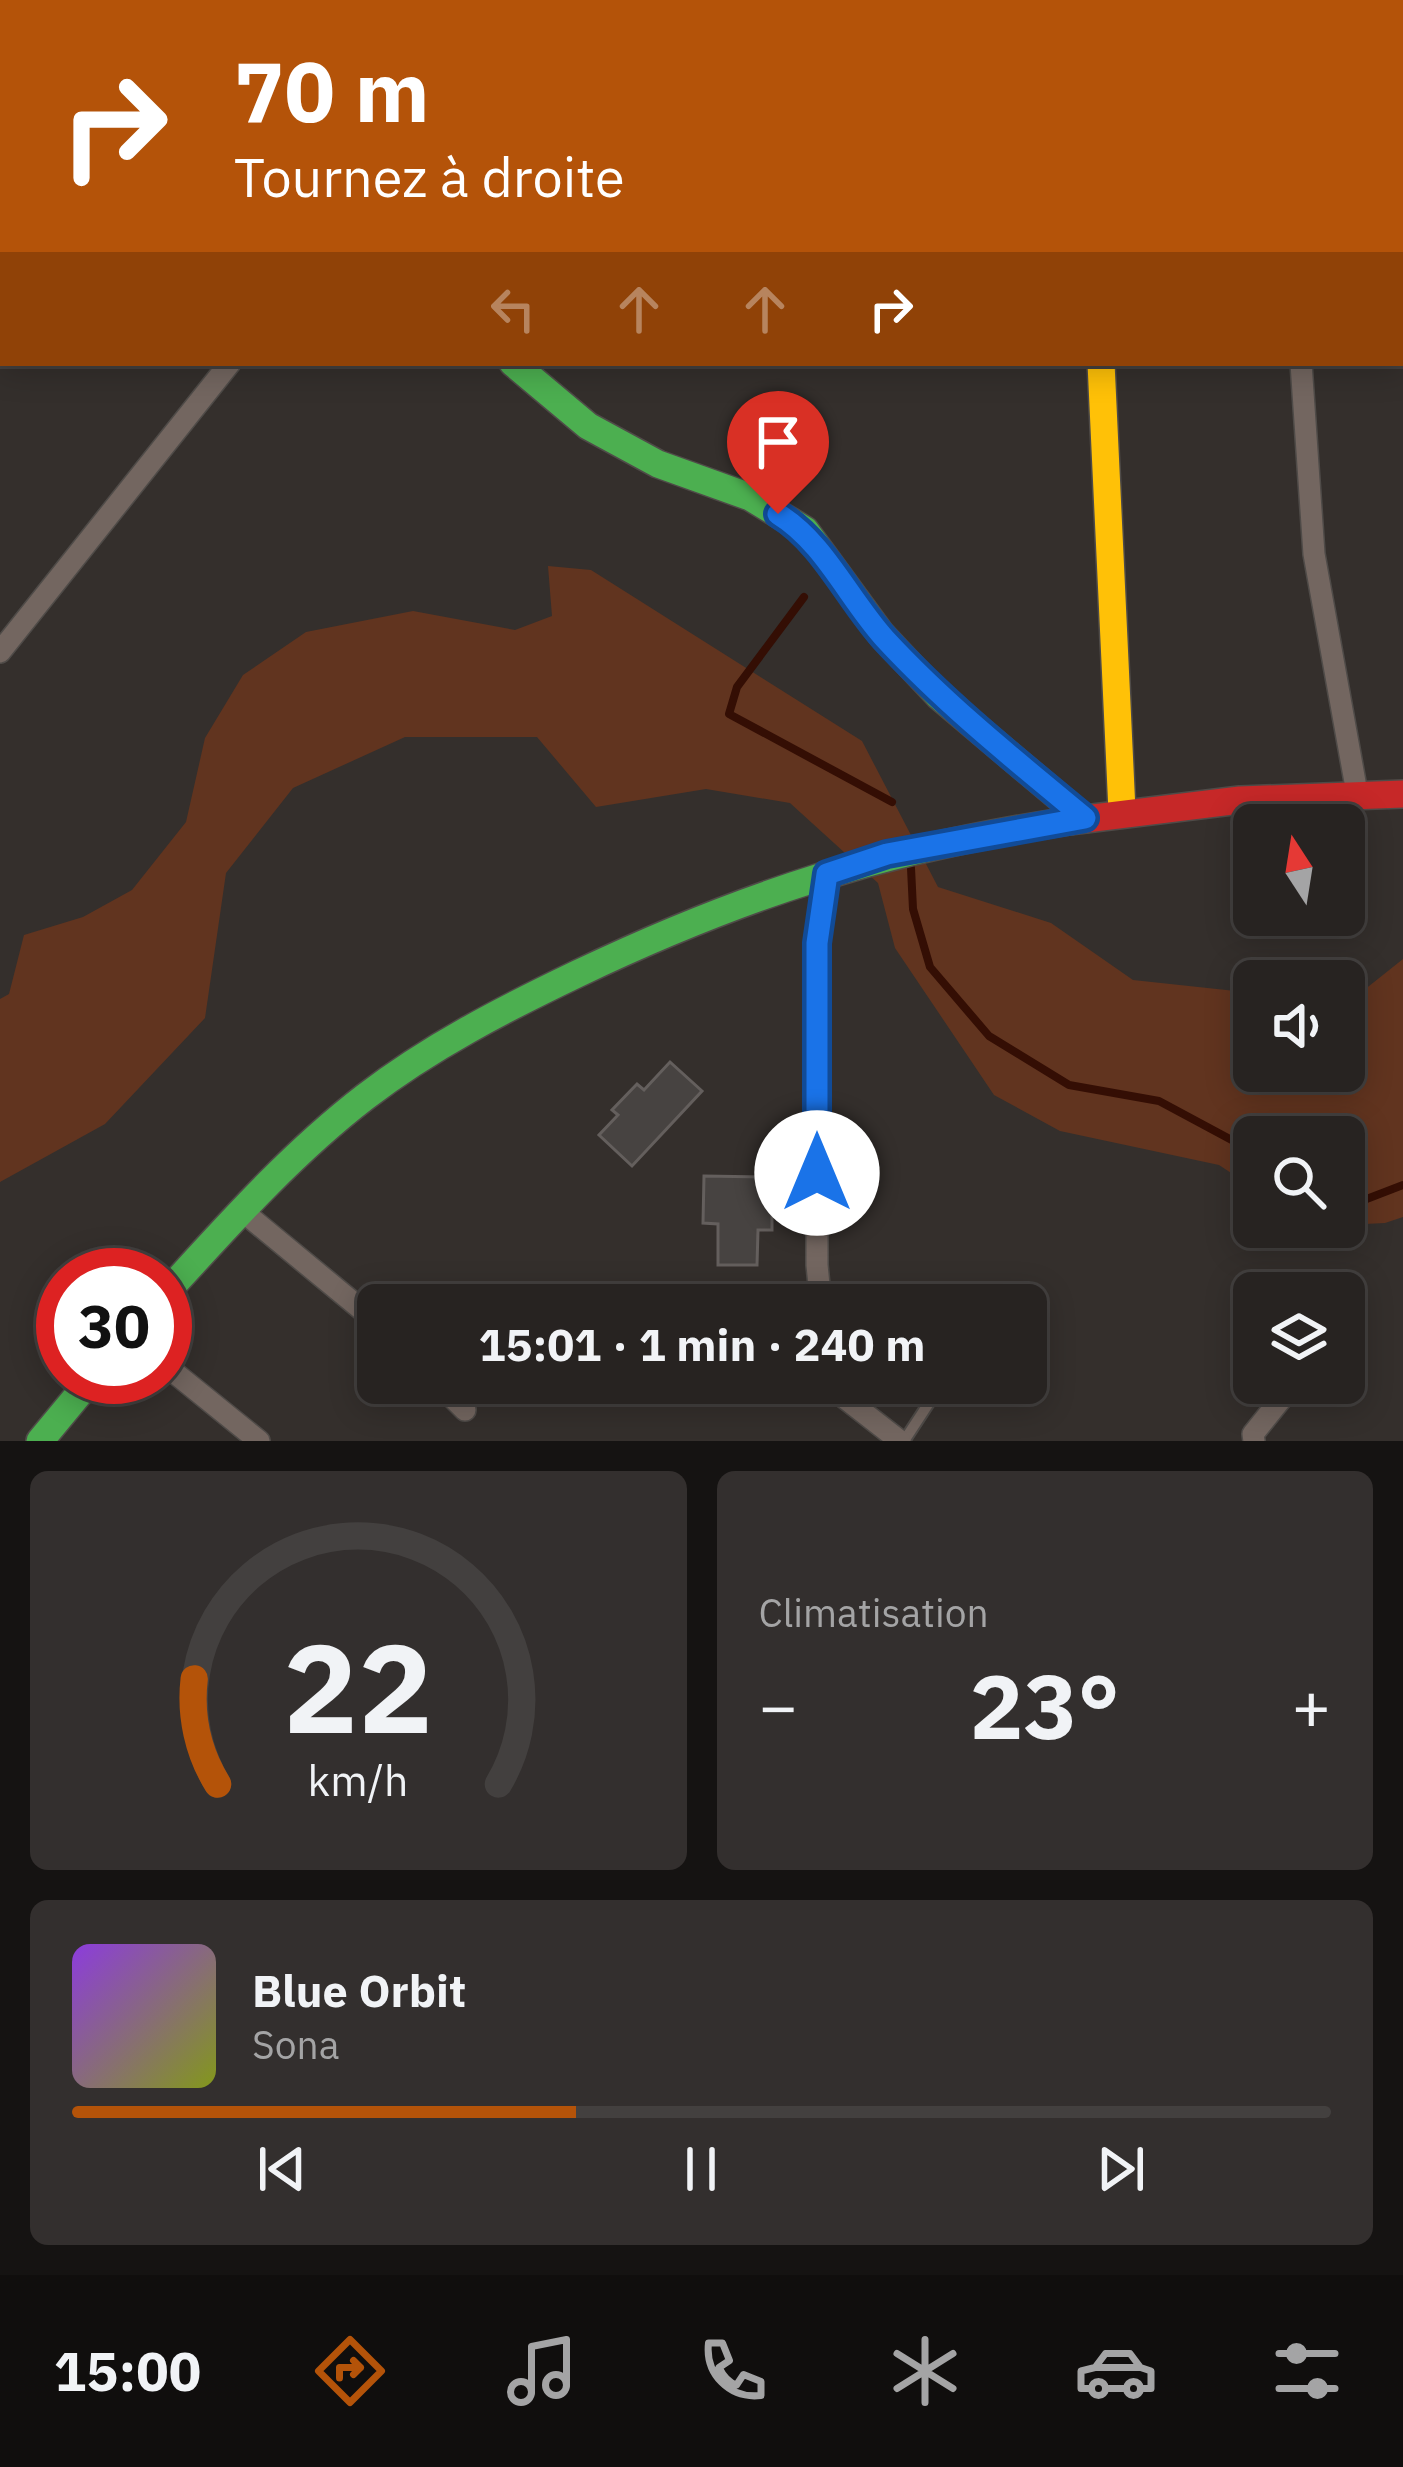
<!DOCTYPE html>
<html lang="fr">
<meta charset="utf-8">
<style>
:root{--surface:#272321;--page:#332f2e;--text:#f1f3f6;--muted:#a4a4a5;--line:#43403f;--accent:#b45309}
body{margin:0;font-family:"IBM Plex Sans",sans-serif;background:var(--page);color:var(--text);height:100vh;display:flex;flex-direction:column;font-size:45px;white-space:nowrap}
*{box-sizing:border-box;margin:0}
p{font-size:39px;color:var(--muted)}
.icon{flex:none;width:66px;height:66px;fill:none;stroke:currentColor;stroke-width:2;stroke-linecap:round;stroke-linejoin:round}
.map{position:relative;height:1441px;overflow:hidden}
.sheet{display:flex;flex-direction:column;gap:30px;padding:30px;background:#151312;flex:1}
.sheet>*{flex:none}
.top-card{position:absolute;left:0px;top:0px;width:1404px;height:366px;box-shadow:0 6px 30px #0003,0 0 0 3px var(--line);background:#b45309;color:#fff;overflow:hidden}
.needle{width:78px;rotate:348deg}
.tools{position:absolute;left:1233px;top:804px;display:grid;gap:24px}
.tools a{display:grid;place-items:center;width:132px;height:132px;border-radius:18px;background:var(--surface);box-shadow:0 6px 30px #0003,0 0 0 3px var(--line);font-size:60px}
.speed{position:absolute;left:36px;top:1248px;display:flex;gap:24px;font-size:60px;font-weight:700;text-align:center}
.speed>*{display:grid;place-content:center;width:156px;height:156px;border-radius:50%;background:var(--surface);box-shadow:0 6px 30px #0003,0 0 0 3px var(--line);line-height:1}
.speed .limit{border:18px solid #d22;background:#fff;color:#111}
.pin{position:absolute;display:grid;place-items:center;width:102px;height:102px;color:#fff;margin:-123px -51px;border-radius:50% 50% 50% 0;rotate:-45deg;box-shadow:0 0 12px #0007}
.pin .icon{rotate:45deg}
.me{position:absolute;width:132px;margin:-66px;rotate:0deg;stroke-linejoin:round;filter:drop-shadow(0 0 9px #0008)}
.turn{display:flex;align-items:center;gap:42px;height:252px;padding:0 36px;font-size:54px}
.turn .icon{width:156px;height:156px;stroke-width:2.5}
.turn b{display:block;font-size:84px;line-height:102px}
.lanes{display:flex;align-items:center;height:114px;padding:0 36px;background:#0003;justify-content:center;gap:60px;direction:ltr}
.lanes .off{opacity:.35}
.big{font-size:90px;font-weight:700;line-height:1.1}
.sheet .card{flex:1;display:flex;flex-direction:column;justify-content:center;gap:18px;min-width:0;padding:0 42px;border-radius:18px;background:var(--page)}
.sheet .dial{align-items:center;gap:0}
.dial svg{height:312px;overflow:visible;fill:none;stroke:var(--line);stroke-width:7;stroke-linecap:round;text-anchor:middle}
.dial text{fill:var(--text);stroke:none}
.song{display:flex;align-items:center;gap:36px}
.cover{width:144px;height:144px;border-radius:18px;background:linear-gradient(135deg,hsl(270 70% 55%),hsl(70 70% 35%))}
.played{height:12px;border-radius:6px;background:linear-gradient(90deg,var(--accent) 40%,var(--line) 40%)}
.keys{display:flex;justify-content:space-around;direction:ltr}
.heat{display:flex;justify-content:space-between;align-items:center;font-size:66px;direction:ltr}
.sheet .tiles{flex:1;display:grid;gap:30px;grid-template-columns:1fr 1fr}
.card:last-child{grid-column:span 2}
.trip{position:absolute;left:357px;top:1284px;width:690px;height:120px;border-radius:18px;background:var(--surface);box-shadow:0 6px 30px #0003,0 0 0 3px var(--line);font-weight:700;line-height:120px;text-align:center}
.tabs{display:flex;height:192px;justify-content:space-around;align-items:center;background:#100e0d;color:var(--muted)}
.tabs .icon{width:84px;height:84px}
.tabs .selected{color:var(--accent)}
.tabs b{font-size:54px;color:var(--text)}
.map>svg:first-child{display:block}
</style>
<div class="map">
<svg width="1403" height="1441" viewBox="0 0 1403 1441">
<rect width="100%" height="100%" fill="#342f2c"/>
<path fill="#61341f" d="M548,566L591,570L862,741L938,887L1051,923L1133,980L1254,993V1071H1344V1006L1403,959V1217L1385,1223L1344,1225V1137H1254V1188L1219,1165L1060,1131L994,1095L895,948L878,883L790,803L706,789L596,807L537,737H405L293,788L226,873L205,1018L105,1124L0,1182V999L9,994L24,935L83,917L132,890L186,822L205,738L243,675L306,632L413,611L515,630L552,616Z"/>
<g fill="none" stroke-linecap="round" stroke-linejoin="round">
<path stroke="#340e04" stroke-width="8" d="M804,597L737,687L729,714L892,802
M911,868L913,909L930,967L989,1036L1069,1085L1159,1101L1254,1152
M1344,1201L1351,1205L1403,1185"/>
</g>
<path fill="#474341" stroke="#645f5d" stroke-width="3" d="M340,0H429L426,3Z
M670,1062L702,1091L632,1166L599,1135L618,1115L612,1110L637,1084L644,1090Z
M704,1176L772,1177V1230H758L757,1265H718V1224L703,1223Z"/>
<g fill="none" stroke-linecap="round" stroke-linejoin="round">
<defs>
<path id="lane" d="M993,1305L1002,1292
M904,1441L942,1383"/>
<path id="street" d="M102,0L115,3
M1081,0V3
M637,3L638,0
M1401,221H1403
M1301,363L1314,554L1357,793
M0,652L230,363
M241,1210L378,1323
M821,1305L817,1265V943L827,874
M1344,1326L1356,1312
M165,1365L259,1441
M438,1383L465,1410
M834,1383L837,1392L900,1441
M1254,1441L1253,1434L1294,1383"/>
<path id="fast" d="M513,363L588,426L658,464L750,497L805,530L881,634L939,696L1085,819
M165,1294C228,1225 291,1154 365,1097C430,1047 504,1009 577,974C742,895 888,848 1069,821
M40,1441L93,1377"/>
<path id="slow" d="M1101,363L1122,811"/>
<path id="jam" d="M1069,821L1240,800L1403,794"/>
</defs>
<use href="#lane" stroke="#4f4b48" stroke-width="14"/>
<use href="#street" stroke="#4f4b48" stroke-width="24"/>
<use href="#fast" stroke="#4f4b48" stroke-width="30"/>
<use href="#slow" stroke="#4f4b48" stroke-width="30"/>
<use href="#jam" stroke="#4f4b48" stroke-width="30"/>
<use href="#lane" stroke="#736660" stroke-width="10"/>
<use href="#street" stroke="#736660" stroke-width="21"/>
<use href="#fast" stroke="#4caf50" stroke-width="27"/>
<use href="#slow" stroke="#ffc107" stroke-width="27"/>
<use href="#jam" stroke="#c62828" stroke-width="27"/>
</g>
<g fill="none" stroke-linecap="round" stroke-linejoin="round">
<defs>
<path id="route" d="M778,514C824,542 848,598 885,639C946,705 1016,761 1085,818L887,854L827,874L817,943V1173"/>
</defs>
<use href="#route" stroke="#114b97" stroke-width="30"/>
<use href="#route" stroke="#1a73e8" stroke-width="21"/>
</g>
</svg>
<div class="tools">
<a><svg class="needle" viewBox="-14 -14 28 28"><path d="M0-13l5 13h-10z" fill="#e53935"/><path d="M0 13l5-13h-10z" fill="#a4a4a5"/></svg></a>
<a><svg class="icon" aria-label="sound" viewBox="0 0 24 24"><path d="M4 9h4l5-4v14l-5-4H4zM17 9q2 3 0 6"/></svg></a>
<a><svg class="icon" aria-label="search" viewBox="0 0 24 24"><circle cx="10" cy="10" r="6"/><path d="M15 15l6 6"/></svg></a>
<a><svg class="icon" aria-label="layers" viewBox="0 0 24 24"><path d="M12 4l9 5-9 5-9-5zM3 14l9 5 9-5"/></svg></a>
</div>
<div class="speed"><div class="limit">30</div></div>
<div class="pin" style="left:778px;top:514px;background:#d93025"><svg class="icon" aria-label="arrive" viewBox="0 0 24 24"><path d="M6 21V4h12l-3 4 3 4H6"/></svg></div>
<svg class="me" style="left:817px;top:1173px" viewBox="-20 -20 40 40"><circle r="19" fill="#fff"/><path d="M0-13L10 11 0 6-10 11z" fill="#1a73e8"/></svg>
<div class="trip">15:01 · 1 min · 240 m</div>
<div class="top-card">
<div class="turn"><svg class="icon" aria-label="right" viewBox="0 0 24 24"><path d="M7 20v-9h11M14 6l5 5-5 5"/></svg><div><b>70 m</b>Tournez à droite</div></div>
<div class="lanes"><svg class="icon off" aria-label="left" viewBox="0 0 24 24"><path d="M17 20v-9H6M10 6l-5 5 5 5"/></svg><svg class="icon off" aria-label="ahead" viewBox="0 0 24 24"><path d="M12 20V5M6 11l6-6 6 6"/></svg><svg class="icon off" aria-label="ahead" viewBox="0 0 24 24"><path d="M12 20V5M6 11l6-6 6 6"/></svg><svg class="icon" aria-label="right" viewBox="0 0 24 24"><path d="M7 20v-9h11M14 6l5 5-5 5"/></svg></div>
</div>
</div>
<section class="sheet">
<div class="tiles">
<div class="card dial"><svg viewBox="0 0 100 80">
<path d="M14 69A42 42 0 1 1 86 69"/>
<path d="M14 69A42 42 0 0 1 8 42" stroke="#b45309"/>
<text x="50" y="56" font-size="32" font-weight="700">22</text>
<text x="50" y="72" font-size="11">km/h</text>
</svg></div>
<div class="card"><p>Climatisation</p>
<div class="heat"><a>−</a><b class="big">23°</b><a>+</a></div>
</div>
<div class="card">
<div class="song"><i class="cover"></i><div><b>Blue Orbit</b><p>Sona</p></div></div>
<div class="played"></div>
<div class="keys"><svg class="icon" aria-label="previous" viewBox="0 0 24 24"><path d="M18 5L8 12l10 7zM5 5v14"/></svg><svg class="icon" aria-label="pause" viewBox="0 0 24 24"><path d="M8 5v14M16 5v14"/></svg><svg class="icon" aria-label="next" viewBox="0 0 24 24"><path d="M6 5l10 7-10 7zM19 5v14"/></svg></div>
</div>
</div>
</section>
<nav class="tabs">
<b>15:00</b>
<svg class="icon selected" aria-label="directions" viewBox="0 0 24 24"><path d="M12 3l9 9-9 9-9-9zM9 14v-3h6M13 9l2 2-2 2"/></svg>
<svg class="icon" aria-label="music" viewBox="0 0 24 24"><path d="M9 18V5l10-2v13"/><circle cx="6" cy="18" r="3"/><circle cx="16" cy="16" r="3"/></svg>
<svg class="icon" aria-label="phone" viewBox="0 0 24 24"><path d="M5 4h4l2 5-3 2q2 4 5 5l2-3 5 2v4C11 20 4 13 5 4z"/></svg>
<svg class="icon" aria-label="climate" viewBox="0 0 24 24"><path d="M12 3v18M4 7l16 10M4 17L20 7"/></svg>
<svg class="icon" aria-label="car" viewBox="0 0 24 24"><path d="M5 17H2v-5l4-1 3-4h7l3 4 3 1v5h-3M9 17h6M6 11h13"/><circle cx="7" cy="17" r="2"/><circle cx="17" cy="17" r="2"/></svg>
<svg class="icon" aria-label="filters" viewBox="0 0 24 24"><path d="M4 7h16M4 17h16"/><circle cx="9" cy="7" r="2"/><circle cx="15" cy="17" r="2"/></svg>
</nav>
